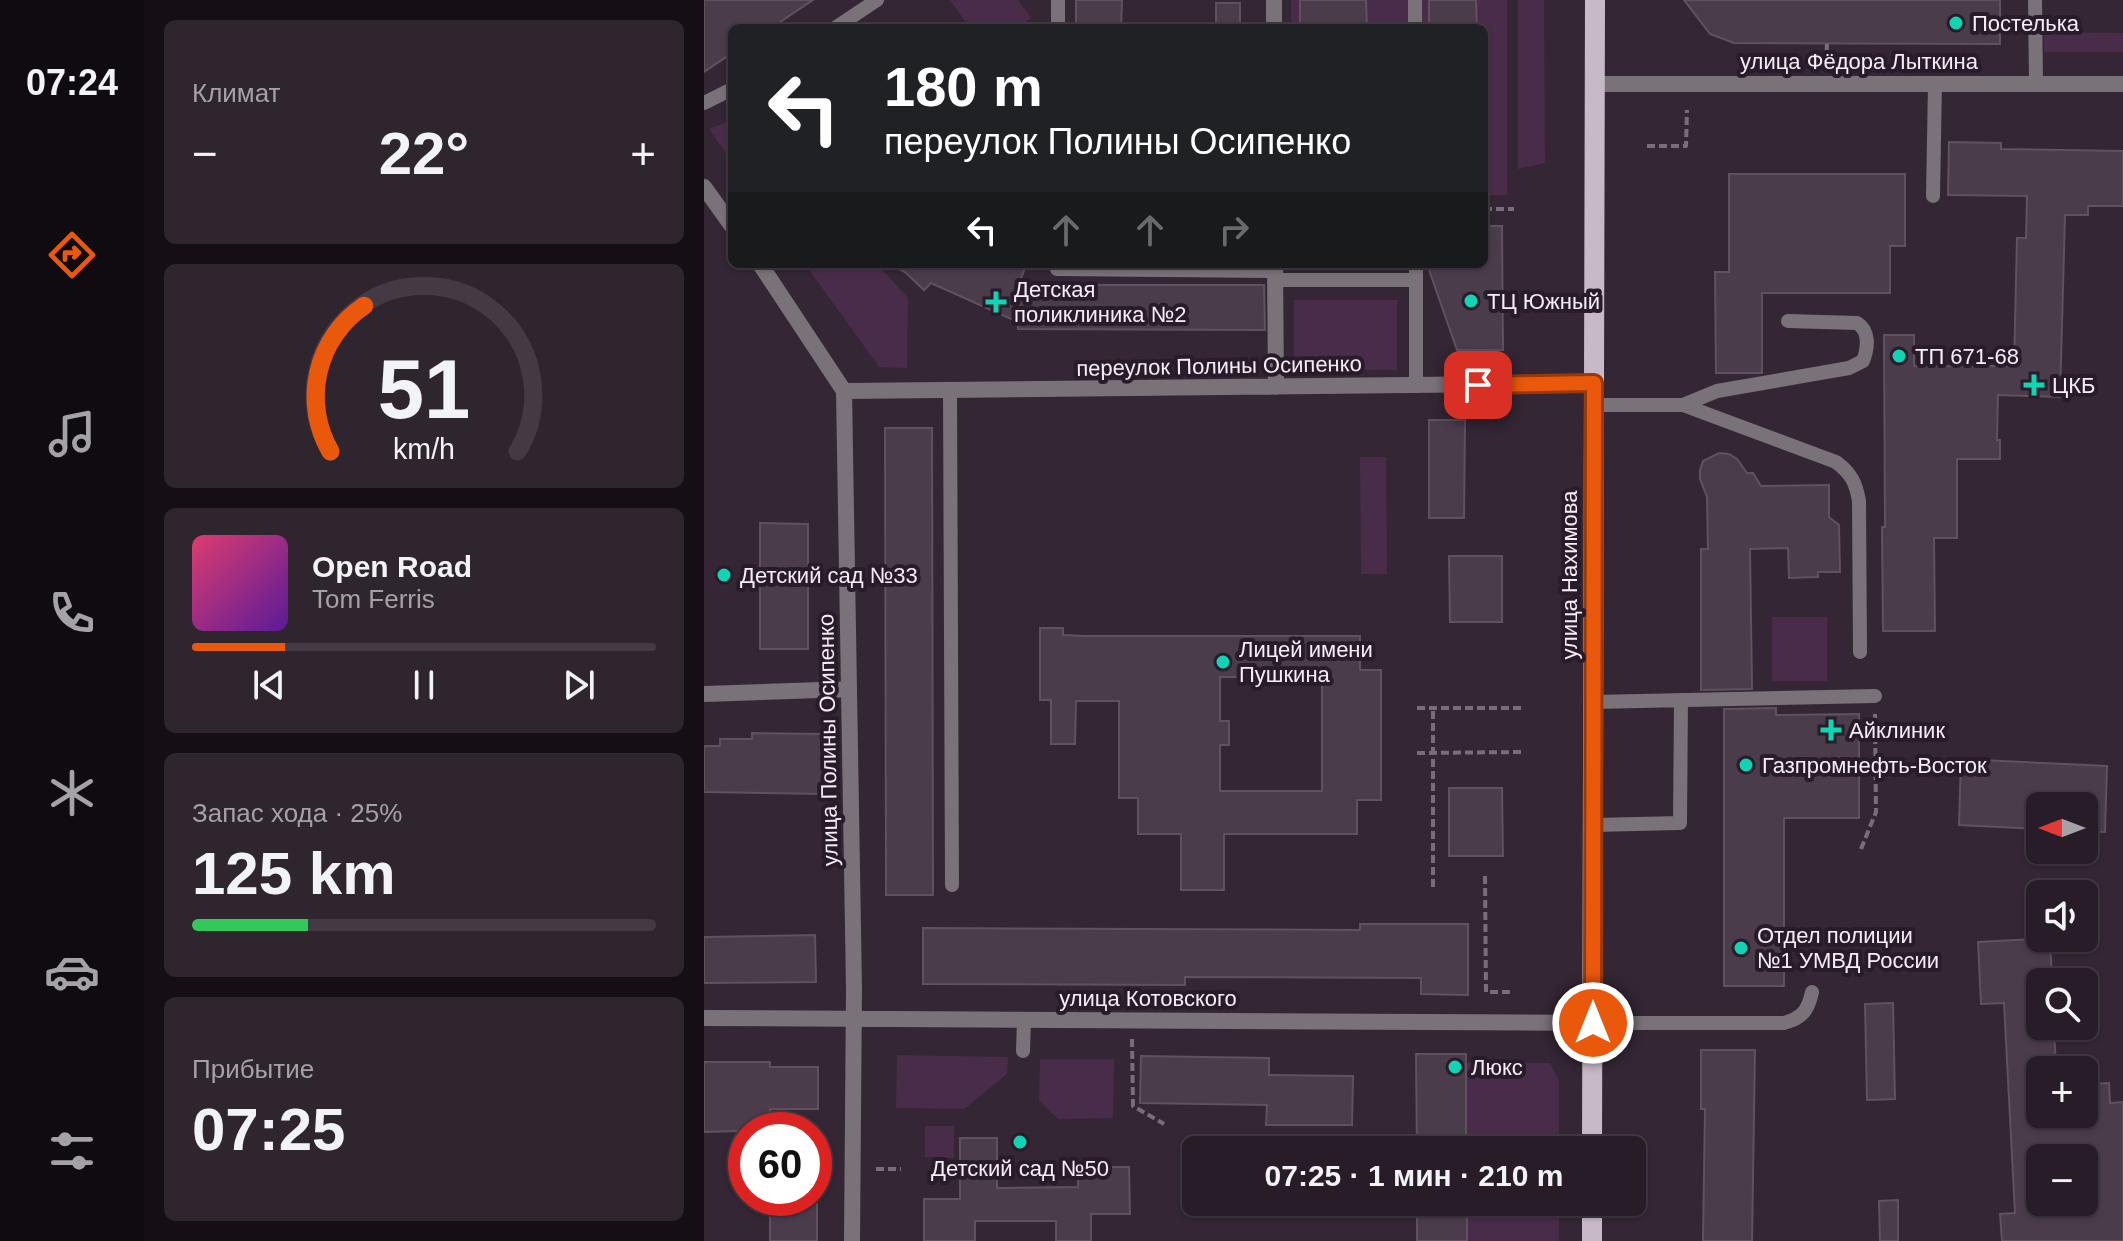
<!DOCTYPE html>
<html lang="ru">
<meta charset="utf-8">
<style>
:root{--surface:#271c27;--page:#2f252f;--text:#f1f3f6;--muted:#a4a1a7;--line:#433a44;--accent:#ea580c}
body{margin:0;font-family:Helvetica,sans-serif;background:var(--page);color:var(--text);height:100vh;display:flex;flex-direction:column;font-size:30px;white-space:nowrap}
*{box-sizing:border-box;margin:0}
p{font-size:26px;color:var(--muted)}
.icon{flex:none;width:44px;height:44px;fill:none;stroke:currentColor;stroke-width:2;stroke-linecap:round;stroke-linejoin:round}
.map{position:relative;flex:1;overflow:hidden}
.side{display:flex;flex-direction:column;gap:20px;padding:20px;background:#150f15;width:560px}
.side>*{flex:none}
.banner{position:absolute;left:24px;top:24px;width:760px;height:244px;border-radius:12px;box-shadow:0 2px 6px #0004,0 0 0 2px var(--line);background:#202124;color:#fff;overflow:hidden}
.needle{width:52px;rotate:270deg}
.fabs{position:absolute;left:1322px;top:792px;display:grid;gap:16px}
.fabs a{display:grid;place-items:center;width:72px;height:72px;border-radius:12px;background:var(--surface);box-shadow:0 2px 6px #0004,0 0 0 2px var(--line);font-size:40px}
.speed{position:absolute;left:24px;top:1112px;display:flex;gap:16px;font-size:40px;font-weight:700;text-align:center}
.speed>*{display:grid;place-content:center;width:104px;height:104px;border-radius:50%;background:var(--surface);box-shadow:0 2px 6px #0004,0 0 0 2px var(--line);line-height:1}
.speed .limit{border:12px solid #d22;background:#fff;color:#111}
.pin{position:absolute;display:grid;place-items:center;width:68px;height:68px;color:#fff;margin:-34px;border-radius:16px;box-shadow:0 4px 12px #0006}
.me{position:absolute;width:88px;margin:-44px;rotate:0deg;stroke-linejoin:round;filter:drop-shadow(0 0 6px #0008)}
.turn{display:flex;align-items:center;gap:28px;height:168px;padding:0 24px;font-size:36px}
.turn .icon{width:104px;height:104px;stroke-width:2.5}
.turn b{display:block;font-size:56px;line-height:68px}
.lanes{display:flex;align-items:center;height:76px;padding:0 24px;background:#0003;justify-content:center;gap:40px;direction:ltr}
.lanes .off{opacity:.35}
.big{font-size:60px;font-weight:700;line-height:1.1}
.side .card{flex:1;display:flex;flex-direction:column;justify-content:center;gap:12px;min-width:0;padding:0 28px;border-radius:12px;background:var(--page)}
.side .dial{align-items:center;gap:0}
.dial svg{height:208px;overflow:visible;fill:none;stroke:var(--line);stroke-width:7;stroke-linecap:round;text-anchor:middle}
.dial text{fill:var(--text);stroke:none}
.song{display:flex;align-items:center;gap:24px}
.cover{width:96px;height:96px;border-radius:12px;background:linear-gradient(135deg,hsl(340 70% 55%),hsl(270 70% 35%))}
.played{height:8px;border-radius:4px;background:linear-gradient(90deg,var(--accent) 20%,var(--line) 20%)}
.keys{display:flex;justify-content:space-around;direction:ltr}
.heat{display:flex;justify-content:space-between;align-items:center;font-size:44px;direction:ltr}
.charge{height:12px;border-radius:6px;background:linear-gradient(90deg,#34c759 25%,var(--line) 0)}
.trip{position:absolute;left:478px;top:1136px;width:464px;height:80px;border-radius:12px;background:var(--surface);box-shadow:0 2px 6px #0004,0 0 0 2px var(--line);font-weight:700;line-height:80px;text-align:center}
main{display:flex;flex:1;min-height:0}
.tabs{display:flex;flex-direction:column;width:144px;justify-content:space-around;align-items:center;background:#100b10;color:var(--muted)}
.tabs .icon{width:56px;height:56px}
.tabs .current{color:var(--accent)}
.tabs b{font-size:36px;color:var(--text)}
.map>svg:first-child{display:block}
</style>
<main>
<nav class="tabs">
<b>07:24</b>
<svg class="icon current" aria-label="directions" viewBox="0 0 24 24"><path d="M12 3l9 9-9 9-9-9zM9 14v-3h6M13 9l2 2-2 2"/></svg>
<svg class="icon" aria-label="music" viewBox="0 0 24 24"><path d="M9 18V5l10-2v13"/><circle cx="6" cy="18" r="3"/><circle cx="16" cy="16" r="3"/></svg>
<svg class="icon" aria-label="phone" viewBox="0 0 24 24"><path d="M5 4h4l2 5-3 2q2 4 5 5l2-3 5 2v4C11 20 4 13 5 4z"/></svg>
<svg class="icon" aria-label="climate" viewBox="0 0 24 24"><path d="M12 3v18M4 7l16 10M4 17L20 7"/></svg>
<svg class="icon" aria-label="car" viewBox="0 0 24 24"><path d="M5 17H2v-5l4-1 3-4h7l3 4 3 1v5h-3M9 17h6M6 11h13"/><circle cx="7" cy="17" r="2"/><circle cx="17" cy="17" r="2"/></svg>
<svg class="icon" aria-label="filters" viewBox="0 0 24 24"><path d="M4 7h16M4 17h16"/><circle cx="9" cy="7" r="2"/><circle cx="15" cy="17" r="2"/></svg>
</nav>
<section class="side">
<div class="card"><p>Климат</p>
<div class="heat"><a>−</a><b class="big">22°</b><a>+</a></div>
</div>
<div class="card dial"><svg viewBox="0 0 100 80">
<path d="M14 69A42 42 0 1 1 86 69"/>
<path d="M14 69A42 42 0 0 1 27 13" stroke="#ea580c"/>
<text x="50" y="56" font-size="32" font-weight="700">51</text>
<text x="50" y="72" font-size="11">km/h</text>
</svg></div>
<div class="card">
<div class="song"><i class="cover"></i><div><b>Open Road</b><p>Tom Ferris</p></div></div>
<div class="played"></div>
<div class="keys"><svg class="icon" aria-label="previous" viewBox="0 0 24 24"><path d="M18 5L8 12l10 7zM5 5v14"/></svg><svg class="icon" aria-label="pause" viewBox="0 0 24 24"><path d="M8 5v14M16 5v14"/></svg><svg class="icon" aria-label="next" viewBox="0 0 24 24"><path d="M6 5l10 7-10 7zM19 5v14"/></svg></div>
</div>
<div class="card"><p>Запас хода · 25%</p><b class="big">125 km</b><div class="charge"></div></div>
<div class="card"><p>Прибытие</p><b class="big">07:25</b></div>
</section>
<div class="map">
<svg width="1419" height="1241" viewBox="0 0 1419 1241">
<rect width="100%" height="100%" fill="#342634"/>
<path fill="#492c4a" d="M246,0H314L327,18L313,28H266Z
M587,0H803V195H780V28H587Z
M814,0H840L841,163L814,169Z
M1340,32L1419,33V52H1340Z
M28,120V162L5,129Z
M101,264H173L204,298L203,368L175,367Z
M590,300H693V370L590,369Z
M656,457H682L683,574H657Z
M1068,617H1123V681H1068Z
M193,1055L304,1057L303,1074L260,1109L192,1108Z
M336,1059H410L409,1118L354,1119L335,1101Z
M762,1063H846L855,1080V1150H762Z
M221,1126H250V1158L221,1157Z
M762,1202H855V1241H763Z"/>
<path fill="#4b3c4b" stroke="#605160" stroke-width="2" fill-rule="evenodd" d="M0,0H109L67,28H28V53L0,72Z
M372,0H418L417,28H372Z
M596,0H662L663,28H596Z
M725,0H772L773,28H725Z
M980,0H1296V44L1030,43L1006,34Z
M512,3H536V28H512Z
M1245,142L1297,143V149L1419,151V206H1384V215H1361L1356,397L1294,395L1293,440H1296V459H1253V538H1230L1231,631H1179L1178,527H1181L1180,335H1210V366H1310L1313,238H1322L1323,196L1244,195Z
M1025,174H1201V246H1186V293H1058V373H1012L1011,272H1025Z
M780,226H798L799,350H753L723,264H780Z
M184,264H323L314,285H560L561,330L314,329V322L227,283L220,290L201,272Z
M725,420H761L760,518H725Z
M181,428H228L229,895H182Z
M1015,453L1025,454L1033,459L1043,473H1049L1057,486L1125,485V517L1135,525L1136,572H1114V577L1085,578L1084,548L1046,549L1048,689L997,690V549H1004L1003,497L996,479V470L999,461Z
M56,523L104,524V649H56Z
M745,556H798V622H746Z
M336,628H359V635L381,636H656V670H677V800H653V834H520V890H477V834H434V798H415V701H372L371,744H347V700H336ZM516,677H618V791H516V745H525V721H516Z
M1072,708V715L1155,714V818H1080V986H1020V709Z
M48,733L121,734V794L0,792V746H16V739H48Z
M1257,759L1403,766L1401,832L1380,831V806H1336V829L1255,825Z
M745,788H798L799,856H745Z
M656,924H764V995L717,994V978L481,977V985L219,984V928L656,930Z
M111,935L112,982L0,983V937Z
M1346,938L1348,982H1336V1026H1350L1352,1070H1336V1114H1380V1084L1405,1083L1406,1103L1419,1102V1241H1298L1296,1214L1311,1213L1300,1003L1277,1004L1274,942ZM1336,1158H1380V1202H1336Z
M1189,1003L1191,1099L1163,1100L1161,1004Z
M997,1050H1051L1048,1241H999L1001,1109H997Z
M712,1054H762V1150H713Z
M437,1056L565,1058V1075L649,1076L648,1125H562L563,1105L436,1103Z
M0,1062H66V1067H114V1109H66V1130L0,1132Z
M256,1138H293V1188L374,1187V1167H425L426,1214H387V1241H352V1221H271V1241H220V1199H256Z
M66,1198H113V1241H66Z
M1194,1200V1241H1176L1175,1201Z
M713,1202H763V1241H713Z"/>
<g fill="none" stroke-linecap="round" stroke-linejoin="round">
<path stroke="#7a6d7a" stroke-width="4" stroke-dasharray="8 4" stroke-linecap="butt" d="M1122,64L1123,43
M943,146H982L983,110
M780,209H810
M713,708H820
M713,753L820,752
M1157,849L1172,812L1171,714
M781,876L782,992H806
M729,887V708
M428,1039L429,1106L460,1124
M172,1169H197"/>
<path stroke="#797279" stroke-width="14" d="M711,0V28
M1331,0L1332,83
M131,28L173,0
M354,28V0
M0,103L28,89
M1229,196L1231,83
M353,264V269L571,271
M712,264V386
M571,280H712
M246,390L248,885
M890,405H979L1013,391L1145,368L1159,361C1164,348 1166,331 1153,323L1084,321
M979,405L1132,462C1147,473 1152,483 1155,501L1156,652
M889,702L1171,696
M889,825L976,823L977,700
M889,1023H1080C1098,1018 1104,1011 1108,992
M319,1051L320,1019"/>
<path stroke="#797279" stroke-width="16" d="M570,0V28
M0,187L28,226
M56,264L140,391L150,989L148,1241
M571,264L572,387
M140,391L890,383
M0,694L145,689
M0,1018L889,1023"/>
<path stroke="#797279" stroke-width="16" d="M891,84H1419"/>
<path stroke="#c8b9c8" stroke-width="20" d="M888,1150L891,0
M888,1241V1202"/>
</g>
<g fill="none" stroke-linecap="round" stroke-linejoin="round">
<defs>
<path id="route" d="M774,385L890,383L889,1023"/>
</defs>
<use href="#route" stroke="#983908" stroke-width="20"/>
<use href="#route" stroke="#ea580c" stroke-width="14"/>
</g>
<g fill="#10d5b4" stroke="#291c2a" stroke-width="3">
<circle cx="1252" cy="23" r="8"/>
<circle cx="767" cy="301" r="8"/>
<path d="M288 290h8v8h8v8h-8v8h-8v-8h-8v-8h8z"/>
<circle cx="1195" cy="356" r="8"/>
<path d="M1326 373h8v8h8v8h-8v8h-8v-8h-8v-8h8z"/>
<circle cx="20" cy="575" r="8"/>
<circle cx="519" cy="662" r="8"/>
<path d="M1123 718h8v8h8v8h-8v8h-8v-8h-8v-8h8z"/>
<circle cx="1042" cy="765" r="8"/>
<circle cx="1037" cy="948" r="8"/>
<circle cx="751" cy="1067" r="8"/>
<circle cx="316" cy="1142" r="8"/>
</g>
<g text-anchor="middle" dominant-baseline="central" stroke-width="8" stroke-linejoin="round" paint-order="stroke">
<g font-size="22" fill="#f6edf6" stroke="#291c2a" text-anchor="start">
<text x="1268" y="23">Постелька</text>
<text x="310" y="289">Детская<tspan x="310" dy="25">поликлиника №2</tspan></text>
<text x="783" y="301">ТЦ Южный</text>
<text x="1211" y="356">ТП 671-68</text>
<text x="1348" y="385">ЦКБ</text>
<text x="36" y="575">Детский сад №33</text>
<text x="535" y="649">Лицей имени<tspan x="535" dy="25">Пушкина</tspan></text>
<text x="1145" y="730">Айклиник</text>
<text x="1058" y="765">Газпромнефть-Восток</text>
<text x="1053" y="935">Отдел полиции<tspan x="1053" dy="25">№1 УМВД России</tspan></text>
<text x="767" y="1067">Люкс</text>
<text x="316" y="1168" text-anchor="middle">Детский сад №50</text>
</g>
<g font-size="22" fill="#f6edf6" stroke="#291c2a">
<text x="1155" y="61">улица Фёдора Лыткина</text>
<text transform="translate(515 366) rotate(-1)">переулок Полины Осипенко</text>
<text transform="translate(865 575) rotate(-90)">улица Нахимова</text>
<text transform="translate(124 740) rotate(-91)">улица Полины Осипенко</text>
<text x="444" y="998">улица Котовского</text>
</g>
</g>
</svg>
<div class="fabs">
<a><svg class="needle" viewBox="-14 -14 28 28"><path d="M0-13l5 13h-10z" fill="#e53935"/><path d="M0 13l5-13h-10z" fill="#a4a1a7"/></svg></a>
<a><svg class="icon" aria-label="sound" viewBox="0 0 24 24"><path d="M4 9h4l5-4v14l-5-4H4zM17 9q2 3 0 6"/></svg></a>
<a><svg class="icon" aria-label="search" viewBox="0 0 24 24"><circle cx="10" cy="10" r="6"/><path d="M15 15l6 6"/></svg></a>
<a>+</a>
<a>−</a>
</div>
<div class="speed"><div class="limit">60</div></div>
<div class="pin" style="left:774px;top:385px;background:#d93025"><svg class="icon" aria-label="arrive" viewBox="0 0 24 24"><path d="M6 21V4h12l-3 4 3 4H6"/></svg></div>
<svg class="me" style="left:889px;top:1023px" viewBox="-20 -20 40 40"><circle r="17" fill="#ea580c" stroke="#fff" stroke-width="3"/><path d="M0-11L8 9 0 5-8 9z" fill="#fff"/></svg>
<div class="trip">07:25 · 1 мин · 210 m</div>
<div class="banner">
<div class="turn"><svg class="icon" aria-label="left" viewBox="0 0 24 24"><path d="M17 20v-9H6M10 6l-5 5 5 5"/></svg><div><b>180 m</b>переулок Полины Осипенко</div></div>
<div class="lanes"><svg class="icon" aria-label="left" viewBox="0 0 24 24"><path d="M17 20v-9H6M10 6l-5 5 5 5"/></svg><svg class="icon off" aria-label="ahead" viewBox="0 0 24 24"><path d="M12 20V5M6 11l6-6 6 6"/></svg><svg class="icon off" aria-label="ahead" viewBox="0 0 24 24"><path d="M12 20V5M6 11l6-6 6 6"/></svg><svg class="icon off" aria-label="right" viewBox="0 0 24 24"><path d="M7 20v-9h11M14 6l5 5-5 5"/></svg></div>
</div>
</div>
</main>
